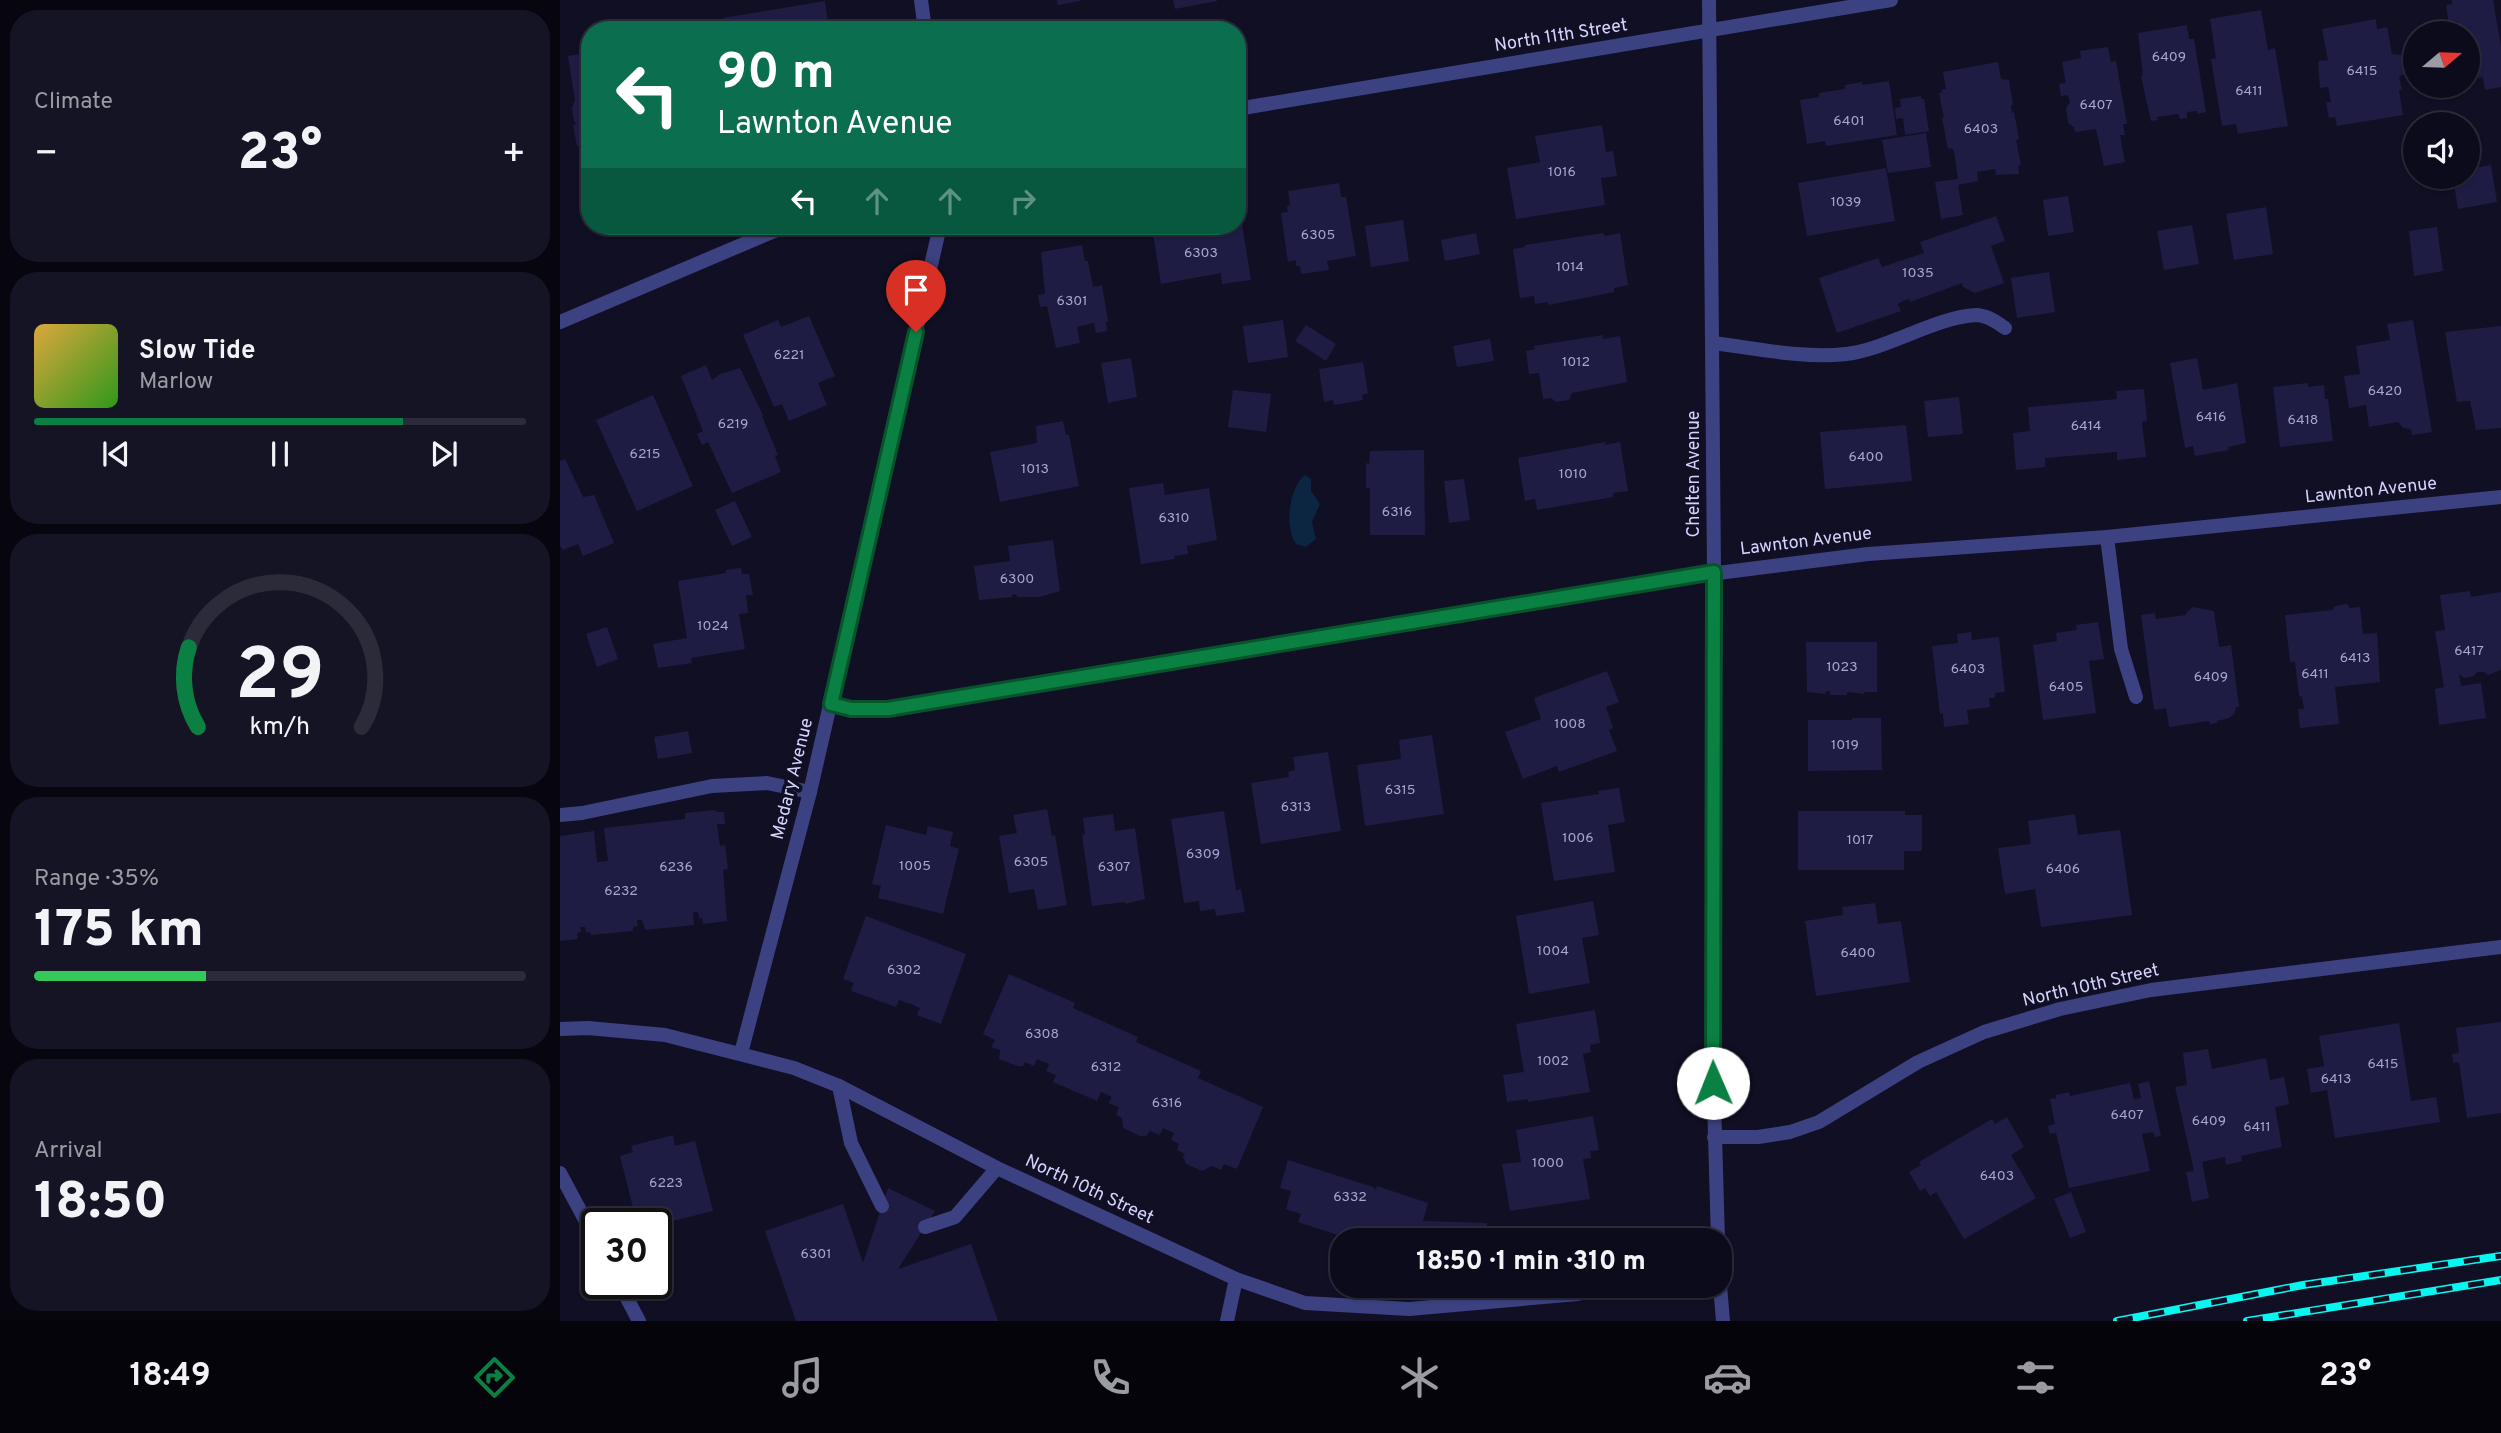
<!DOCTYPE html>
<meta charset="utf-8">
<style>
:root{--surface:#0c0b1b;--page:#151424;--text:#f1f3f6;--muted:#9a9ba3;--line:#2c2b3a;--accent:#0b8043}
body{margin:0;font-family:Overpass,sans-serif;background:var(--page);color:var(--text);height:100vh;display:flex;flex-direction:column;font-size:26px;white-space:nowrap}
*{box-sizing:border-box;margin:0}
p{font-size:23px;color:var(--muted)}
.icon{flex:none;width:38px;height:38px;fill:none;stroke:currentColor;stroke-width:2;stroke-linecap:round;stroke-linejoin:round}
.map{position:relative;flex:1;overflow:hidden}
.sheet{display:flex;flex-direction:column;gap:10px;padding:10px;background:#07060f;width:560px}
.sheet>*{flex:none}
.banner{position:absolute;left:21px;top:21px;width:665px;height:214px;border-radius:28px;box-shadow:0 2px 5px #0004,0 0 0 2px var(--line);background:#0b6e4f;color:#fff;overflow:hidden}
.needle{width:46px;rotate:71deg}
.controls{position:absolute;left:1843px;top:21px;display:grid;gap:14px}
.controls a{display:grid;place-items:center;width:77px;height:77px;border-radius:50%;background:var(--surface);box-shadow:0 2px 5px #0004,0 0 0 2px var(--line);font-size:35px}
.speed{position:absolute;left:21px;top:1208px;display:flex;gap:14px;font-size:35px;font-weight:700;text-align:center}
.speed>*{display:grid;place-content:center;width:91px;height:91px;border-radius:50%;background:var(--surface);box-shadow:0 2px 5px #0004,0 0 0 2px var(--line);line-height:1}
.speed .limit{border:4px solid #111;border-radius:10px;background:#fff;color:#111}
.pin{position:absolute;display:grid;place-items:center;width:60px;height:60px;color:#fff;margin:-72px -30px;border-radius:50% 50% 50% 0;rotate:-45deg;box-shadow:0 0 7px #0007}
.pin .icon{rotate:45deg}
.me{position:absolute;width:77px;margin:-38px;rotate:359deg;stroke-linejoin:round;filter:drop-shadow(0 0 5px #0008)}
.turn{display:flex;align-items:center;gap:24px;height:147px;padding:0 21px;font-size:32px}
.turn .icon{width:91px;height:91px;stroke-width:2.5}
.turn b{display:block;font-size:49px;line-height:60px}
.lanes{display:flex;align-items:center;height:66px;padding:0 21px;background:#0003;justify-content:center;gap:35px;direction:ltr}
.lanes .off{opacity:.35}
.big{font-size:52px;font-weight:800;line-height:1.1}
.sheet .tile{flex:1;display:flex;flex-direction:column;justify-content:center;gap:10px;min-width:0;padding:0 24px;border-radius:28px;background:var(--page)}
.sheet .dial{align-items:center;gap:0}
.dial svg{height:182px;overflow:visible;fill:none;stroke:var(--line);stroke-width:7;stroke-linecap:round;text-anchor:middle}
.dial text{fill:var(--text);stroke:none}
.song{display:flex;align-items:center;gap:21px}
.cover{width:84px;height:84px;border-radius:10px;background:linear-gradient(135deg,hsl(40 70% 55%),hsl(110 70% 35%))}
.played{height:7px;border-radius:4px;background:linear-gradient(90deg,var(--accent) 75%,var(--line) 75%)}
.keys{display:flex;justify-content:space-around;direction:ltr}
.heat{display:flex;justify-content:space-between;align-items:center;font-size:38px;direction:ltr}
.charge{height:10px;border-radius:5px;background:linear-gradient(90deg,#34c759 35%,var(--line) 0)}
.trip{position:absolute;left:770px;top:1228px;width:402px;height:70px;border-radius:28px;background:var(--surface);box-shadow:0 2px 5px #0004,0 0 0 2px var(--line);font-weight:800;line-height:70px;text-align:center}
.tabs{display:flex;height:112px;justify-content:space-around;align-items:center;background:#05040b;color:var(--muted)}
.tabs .icon{width:49px;height:49px}
.tabs .on{color:var(--accent)}
.tabs b{font-size:32px;color:var(--text)}
main{display:flex;flex:1;min-height:0}
.map>svg:first-child{display:block}
</style>
<main>
<section class="sheet">
<div class="tile"><p>Climate</p>
<div class="heat"><a>−</a><b class="big">23°</b><a>+</a></div>
</div>
<div class="tile">
<div class="song"><i class="cover"></i><div><b>Slow Tide</b><p>Marlow</p></div></div>
<div class="played"></div>
<div class="keys"><svg class="icon" aria-label="previous" viewBox="0 0 24 24"><path d="M18 5L8 12l10 7zM5 5v14"/></svg><svg class="icon" aria-label="pause" viewBox="0 0 24 24"><path d="M8 5v14M16 5v14"/></svg><svg class="icon" aria-label="next" viewBox="0 0 24 24"><path d="M6 5l10 7-10 7zM19 5v14"/></svg></div>
</div>
<div class="tile dial"><svg viewBox="0 0 100 80">
<path d="M14 69A42 42 0 1 1 86 69"/>
<path d="M14 69A42 42 0 0 1 10 34" stroke="#0b8043"/>
<text x="50" y="56" font-size="32" font-weight="700">29</text>
<text x="50" y="72" font-size="11">km/h</text>
</svg></div>
<div class="tile"><p>Range · 35%</p><b class="big">175 km</b><div class="charge"></div></div>
<div class="tile"><p>Arrival</p><b class="big">18:50</b></div>
</section>
<div class="map">
<svg width="1941" height="1321" viewBox="0 0 1941 1321">
<rect width="100%" height="100%" fill="#100f24"/>
<path fill="#0c2541" d="M745,475L751,479V491L760,504L752,522L756,539L746,547L736,544C724,528 729,487 745,475Z"/>
<path fill="#1f1c44" d="M497,0H520V1L498,5Z
M613,0H657V1L615,9Z
M1892,0H1933L1941,47V87L1925,90L1923,77L1914,79L1912,69L1908,70V33H1889L1888,30L1899,28L1898,21L1889,23L1886,5L1892,4Z
M265,1L269,30H128L163,23V18Z
M1701,10L1708,50L1715,48L1728,126L1678,134L1676,124L1662,126L1651,59L1656,58L1650,19Z
M1816,19L1817,29L1827,27L1832,54L1843,55L1846,74L1839,76L1842,90H1839L1843,115L1777,126L1775,117L1769,118L1766,102H1771L1768,87L1760,88L1758,61L1768,60L1762,29Z
M1627,25L1629,39H1634L1646,112L1637,114V111L1627,112V118L1620,119L1618,114L1597,117L1598,120L1591,121L1581,76L1583,75L1578,33Z
M1548,47L1551,62L1556,61L1567,124H1563L1565,135H1560L1565,162L1544,166L1536,129L1515,132L1514,127L1508,123L1506,108L1510,102L1508,95L1501,96L1499,84L1506,83L1502,62L1521,58L1520,51Z
M30,52V173L27,174L23,145L17,146L13,125L17,124L14,121L12,108L15,100L8,56Z
M1438,62L1441,79L1449,80L1453,105H1451L1452,113L1454,112L1459,139L1456,140L1461,165L1458,166L1459,174L1436,175L1435,169L1417,172L1418,181L1398,185L1403,215L1381,219L1375,182L1398,179L1394,151L1391,148L1388,149L1382,118H1384L1379,93H1382L1381,90L1386,89L1383,72Z
M1329,81L1337,135L1266,146L1265,141L1247,144L1240,100L1259,97V93L1285,89V85L1302,82V85Z
M1361,96V99H1364L1369,131L1345,135L1343,118L1336,119L1335,108L1341,107L1340,99Z
M1042,125L1046,152L1053,151L1057,176L1041,178L1045,205L956,219L947,168L980,162L975,136Z
M1366,133L1371,167L1328,173L1322,140Z
M1931,165L1937,202L1898,209L1893,177H1908V169Z
M1326,168L1335,221L1247,236L1238,183Z
M779,183L781,197H786L796,256L767,261L769,270L741,274L740,266H736V260L728,262L721,213L728,212L727,206L730,205L728,191Z
M1508,196L1514,232L1488,236L1483,200Z
M1706,207L1713,254L1674,260L1666,214Z
M677,212H680L691,280L662,284L661,273L601,284L593,233L606,232L605,226H677Z
M1436,216L1445,241L1431,246L1444,283L1415,293L1403,287L1402,283L1350,302L1349,299L1345,300L1338,304L1341,311L1277,333L1259,278L1318,258L1322,267L1364,253L1360,242Z
M843,220L849,261L811,267L805,226Z
M1632,225L1639,264L1604,270L1597,231Z
M1877,227L1883,271L1854,276L1849,231Z
M916,233L920,254L885,261L881,240Z
M1043,233L1045,236L1060,233L1068,285L1054,288V292L988,305V302L975,304L974,296L960,298L953,249L965,247V245Z
M522,245L525,261H528L533,287L542,285L548,321L546,322L547,331L536,333L534,323L517,327L520,343L496,348L487,306L480,307L478,295L485,294L481,252Z
M1489,272L1495,312L1457,318L1451,278Z
M249,316L275,376L258,383L267,405L229,421L222,404L214,407L183,335L218,320L221,327Z
M723,320L728,357L688,363L683,326Z
M1853,320L1872,432L1852,435L1851,429L1843,428L1838,422L1809,427L1806,405L1789,408L1784,376L1800,374L1796,346L1830,340L1827,324Z
M746,325L776,344L766,361L735,341Z
M1941,326V428L1916,430L1910,401L1897,402L1885,332Z
M1043,335V339L1060,336L1067,382L1012,393L1009,400L996,402L991,398L983,399L979,373L969,374L966,351L975,349L974,346Z
M930,339L934,361L897,367L893,346Z
M571,358L577,397L548,403L541,363Z
M1637,358L1643,390L1677,383L1686,443L1668,447L1669,450L1635,456L1633,446L1625,448L1610,363Z
M803,362L808,393L802,395L803,400L774,405L773,400L764,402L759,369Z
M146,365L152,380L160,374L180,368L203,415L202,416L218,455L215,456L221,472L172,493L148,442L142,445L137,434L143,431L121,376Z
M1748,383V387L1764,385L1765,399H1768L1773,441L1720,447L1713,387Z
M1584,389L1587,421L1582,422L1586,457L1557,460V452L1485,458V467L1456,470L1453,433L1470,431L1468,407L1557,399L1556,391Z
M673,390L711,394L706,432L668,427Z
M93,395L133,486L77,511L36,420Z
M1399,397L1403,434L1368,437L1364,401Z
M503,421L506,435H509L519,486L440,502L430,452L477,443L476,426Z
M1346,425L1352,481L1265,489L1260,432Z
M1045,442V445L1060,442L1068,491L1053,493V497L977,510L975,499L965,501L958,458Z
M864,450L865,535H810V488H806V463L809,464L810,451Z
M5,459L23,497L34,495L54,543L23,556L18,544L3,550L0,546V461Z
M904,479L910,520L889,523L884,481Z
M603,483L605,495L649,488L657,540L627,546L628,554L614,556L615,559L581,564L569,488Z
M175,501L192,537L172,546L155,510Z
M493,540L500,591L479,597H457L456,594L452,595V597L419,600L414,566L450,561L448,546Z
M181,568L182,574H189L193,595H186L188,613L179,614L185,649L131,658L132,663L98,668L93,644L127,638L118,581L166,573V570Z
M1910,591L1911,597L1941,592V670L1928,675L1924,672H1917L1914,676L1904,678L1899,674L1901,686L1921,683L1926,718L1879,725L1875,689L1884,687L1875,631L1885,630L1880,595Z
M1787,604L1790,608L1800,607L1803,634L1817,633L1820,682L1775,687L1779,724L1740,728L1738,709H1744L1742,697L1739,696L1735,662H1730L1725,615L1772,610L1775,606Z
M1633,607L1654,611L1659,647L1671,645L1679,707H1676L1675,713L1669,718L1657,721V723L1650,724L1649,721L1609,727L1606,708L1594,710L1581,615L1595,613L1596,619L1626,615V613Z
M1538,622L1544,659L1529,661L1536,713L1483,720L1473,645L1497,641L1496,633L1517,630L1516,625Z
M47,627L58,659L37,667L26,634Z
M1411,632L1412,640L1439,637L1445,692L1435,693V698H1429L1430,707L1407,710L1409,724L1384,727L1383,713L1380,714L1372,646L1398,643L1397,634Z
M1246,642H1317V692H1305L1304,694L1287,692V695H1270V691L1265,692L1266,694L1247,692Z
M1047,671L1059,702L1046,707L1053,728L1049,730L1057,751L999,772L997,766L963,779L945,732L981,719L974,698Z
M1292,718H1321L1322,770L1248,771V720H1292Z
M128,731L132,753L98,759L94,737Z
M872,735L884,814L805,826L797,765L841,759L839,740Z
M768,752L781,831L701,844L691,783L729,777L728,772L735,770L733,757Z
M1059,788L1065,822L1048,825L1055,872L994,881L981,803L1039,794L1038,791Z
M487,809L492,836L495,835L507,905L478,910L474,889L449,893L439,836L457,833L453,815Z
M155,810L156,812H164L165,824H157L160,846L165,845L168,869L163,870L167,921L143,924L142,918H139L138,912H136L133,913L134,925L85,930L82,920H77L78,926L73,927V931L31,935L30,932L26,933L25,927H20L21,932L17,933L18,939L0,941V836L34,831L37,862L48,861L44,828L125,819V813Z
M664,811L676,890L681,889L685,912L656,916L655,909L640,911L639,901L624,903L611,819Z
M1238,811H1345V815H1362V851H1344V870H1238Z
M553,814L555,831L575,828L585,899L565,904V902L532,906L522,835L525,834L523,818Z
M1515,814L1518,835L1560,830L1572,915L1481,927L1475,889L1445,894L1438,848L1471,844L1468,821Z
M326,825L366,835L368,826L393,832L390,846L399,849L383,914L318,898L321,886L312,884Z
M1033,901L1039,935L1022,938L1030,983L969,994L956,916Z
M1315,903L1318,924L1341,921L1350,982L1256,996L1245,921L1283,915L1282,907Z
M306,916L406,954L381,1024L357,1015L360,1008L351,1004L339,1000L336,1007L291,991L294,983L283,979Z
M449,974L515,1003L513,1008L578,1037L576,1042L641,1071L638,1078L703,1107L677,1169L664,1164L661,1170L652,1166L642,1171L626,1164L623,1157L625,1154L617,1150L619,1144L611,1140L614,1133L603,1128L600,1135L590,1131L586,1136H580L563,1128L562,1118L556,1115L559,1107L548,1103L552,1097L541,1092L537,1101L493,1082L496,1075L486,1071L489,1064L477,1059L474,1066L465,1062L463,1066H457L439,1059L440,1050L431,1047L435,1040L423,1034Z
M1035,1010L1040,1043L1030,1045L1031,1052L1023,1054L1030,1092L968,1102V1099L947,1102L943,1075L964,1072L956,1024Z
M1941,1022V1113L1907,1118L1899,1062L1893,1063L1892,1054L1899,1053L1896,1028Z
M1839,1023L1851,1101L1876,1097L1880,1122L1775,1138L1767,1090L1751,1093L1747,1069L1764,1066L1759,1036Z
M1648,1049L1652,1069L1706,1058L1710,1080L1724,1077L1729,1104L1715,1107L1722,1147L1681,1156L1682,1161L1666,1165L1665,1157L1642,1162L1649,1198L1632,1202L1626,1172L1634,1171L1615,1087L1627,1085L1623,1053Z
M1589,1081L1601,1136L1595,1137L1593,1132L1582,1134L1590,1171L1509,1188L1496,1133L1490,1134L1488,1126L1495,1124L1490,1099L1496,1098V1095L1509,1092L1510,1096L1570,1083L1574,1099L1581,1098L1578,1084Z
M1033,1116L1039,1150L1030,1151L1031,1158L1023,1159L1030,1199L950,1211L942,1164L961,1162L956,1130Z
M1447,1117L1464,1147L1451,1155L1476,1198L1404,1239L1376,1192L1370,1196L1365,1188L1360,1191L1349,1172L1361,1165L1359,1162L1432,1119L1435,1124Z
M113,1135L115,1146L135,1141L153,1211L96,1225V1223H77L60,1156L73,1152L71,1146Z
M728,1160L813,1187L816,1190L817,1186L868,1203L863,1221L927,1223L925,1241H833L812,1234L810,1241H787V1238L738,1222L741,1214L726,1209L731,1191L720,1188Z
M328,1188L375,1211L338,1269L411,1244L438,1321H236L205,1231L283,1204L303,1263Z
M1511,1192L1526,1232L1510,1238L1494,1199Z"/>
<g fill="none" stroke-linecap="round" stroke-linejoin="round">
<path stroke="#3c4281" stroke-width="14" d="M1152,343C1195,348 1243,359 1286,354C1328,349 1376,317 1416,315C1426,315 1437,322 1445,328
M1547,537L1561,649L1576,697
M0,815L22,813L152,786L207,783L250,792
M279,1086L291,1143L322,1206
M0,1173L37,1242
M365,1227L395,1217L437,1168
M59,1283L79,1321
M667,1321L676,1279"/>
<path stroke="#3c4281" stroke-width="14" d="M361,0L365,30
M1149,0L1154,572L1152,1029L1158,1241
M677,109L1331,0
M0,322L226,226
M271,704L291,709H328L1095,581L1308,554L1547,537L1941,497
M0,1029L28,1028L105,1035L234,1068L279,1086L437,1168L676,1279L745,1303L849,1309L1018,1294L1057,1286
M181,1053L250,792L380,226
M1154,1137H1198L1230,1132L1259,1122L1358,1062L1424,1032L1500,1009L1591,990L1941,947
M1160,1286L1163,1321"/>
<defs>
<path id="rail" d="M1557,1321L1743,1285L1941,1256
M1687,1321L1941,1280"/>
</defs>
<use href="#rail" stroke="#08f5f0" stroke-width="8"/>
<use href="#rail" stroke="#100f24" stroke-width="5" stroke-dasharray="16" stroke-linecap="butt"/>
</g>
<g fill="none" stroke-linecap="round" stroke-linejoin="round">
<defs>
<path id="route" d="M356,332L271,704L291,709H328L1154,572L1153,1083"/>
</defs>
<use href="#route" stroke="#07532c" stroke-width="18"/>
<use href="#route" stroke="#0b8043" stroke-width="12"/>
</g>
<g text-anchor="middle" dominant-baseline="central" stroke-width="7" stroke-linejoin="round" paint-order="stroke">
<g font-size="14" fill="#a7a6d0">
<text x="1609" y="57">6409</text>
<text x="1802" y="71">6415</text>
<text x="1689" y="91">6411</text>
<text x="1536" y="105">6407</text>
<text x="1289" y="121">6401</text>
<text x="1421" y="129">6403</text>
<text x="1002" y="172">1016</text>
<text x="1286" y="202">1039</text>
<text x="758" y="235">6305</text>
<text x="641" y="253">6303</text>
<text x="1010" y="267">1014</text>
<text x="1358" y="273">1035</text>
<text x="512" y="301">6301</text>
<text x="229" y="355">6221</text>
<text x="1016" y="362">1012</text>
<text x="1825" y="391">6420</text>
<text x="1651" y="417">6416</text>
<text x="1743" y="420">6418</text>
<text x="173" y="424">6219</text>
<text x="1526" y="426">6414</text>
<text x="85" y="454">6215</text>
<text x="1306" y="457">6400</text>
<text x="475" y="469">1013</text>
<text x="1013" y="474">1010</text>
<text x="837" y="512">6316</text>
<text x="614" y="518">6310</text>
<text x="457" y="579">6300</text>
<text x="153" y="626">1024</text>
<text x="1909" y="651">6417</text>
<text x="1795" y="658">6413</text>
<text x="1282" y="667">1023</text>
<text x="1408" y="669">6403</text>
<text x="1755" y="674">6411</text>
<text x="1651" y="677">6409</text>
<text x="1506" y="687">6405</text>
<text x="1010" y="724">1008</text>
<text x="1285" y="745">1019</text>
<text x="840" y="790">6315</text>
<text x="736" y="807">6313</text>
<text x="1018" y="838">1006</text>
<text x="1300" y="840">1017</text>
<text x="643" y="854">6309</text>
<text x="471" y="862">6305</text>
<text x="355" y="866">1005</text>
<text x="116" y="867">6236</text>
<text x="554" y="867">6307</text>
<text x="1503" y="869">6406</text>
<text x="61" y="891">6232</text>
<text x="993" y="951">1004</text>
<text x="1298" y="953">6400</text>
<text x="344" y="970">6302</text>
<text x="482" y="1034">6308</text>
<text x="993" y="1061">1002</text>
<text x="1823" y="1064">6415</text>
<text x="546" y="1067">6312</text>
<text x="1776" y="1079">6413</text>
<text x="607" y="1103">6316</text>
<text x="1567" y="1115">6407</text>
<text x="1649" y="1121">6409</text>
<text x="1697" y="1127">6411</text>
<text x="988" y="1163">1000</text>
<text x="1437" y="1176">6403</text>
<text x="106" y="1183">6223</text>
<text x="790" y="1197">6332</text>
<text x="256" y="1254">6301</text>
</g>
<g font-size="18" fill="#d4d4fe" stroke="#100f24">
<text transform="translate(1001 36) rotate(-9)">North 11th Street</text>
<text transform="translate(1134 474) rotate(-90)">Chelten Avenue</text>
<text transform="translate(1811 491) rotate(-6)">Lawnton Avenue</text>
<text transform="translate(1246 542) rotate(-7)">Lawnton Avenue</text>
<text transform="translate(233 779) rotate(-76)">Medary Avenue</text>
<text transform="translate(1531 986) rotate(-13)">North 10th Street</text>
<text transform="translate(529 1190) rotate(25)">North 10th Street</text>
</g>
</g>
</svg>
<div class="controls">
<a><svg class="needle" viewBox="-14 -14 28 28"><path d="M0-13l5 13h-10z" fill="#e53935"/><path d="M0 13l5-13h-10z" fill="#9a9ba3"/></svg></a>
<a><svg class="icon" aria-label="sound" viewBox="0 0 24 24"><path d="M4 9h4l5-4v14l-5-4H4zM17 9q2 3 0 6"/></svg></a>
</div>
<div class="speed"><div class="limit">30</div></div>
<div class="pin" style="left:356px;top:332px;background:#d93025"><svg class="icon" aria-label="arrive" viewBox="0 0 24 24"><path d="M6 21V4h12l-3 4 3 4H6"/></svg></div>
<svg class="me" style="left:1153px;top:1083px" viewBox="-20 -20 40 40"><circle r="19" fill="#fff"/><path d="M0-13L10 11 0 6-10 11z" fill="#0b8043"/></svg>
<div class="trip">18:50 · 1 min · 310 m</div>
<div class="banner">
<div class="turn"><svg class="icon" aria-label="left" viewBox="0 0 24 24"><path d="M17 20v-9H6M10 6l-5 5 5 5"/></svg><div><b>90 m</b>Lawnton Avenue</div></div>
<div class="lanes"><svg class="icon" aria-label="left" viewBox="0 0 24 24"><path d="M17 20v-9H6M10 6l-5 5 5 5"/></svg><svg class="icon off" aria-label="ahead" viewBox="0 0 24 24"><path d="M12 20V5M6 11l6-6 6 6"/></svg><svg class="icon off" aria-label="ahead" viewBox="0 0 24 24"><path d="M12 20V5M6 11l6-6 6 6"/></svg><svg class="icon off" aria-label="right" viewBox="0 0 24 24"><path d="M7 20v-9h11M14 6l5 5-5 5"/></svg></div>
</div>
</div>
</main>
<nav class="tabs">
<b>18:49</b>
<svg class="icon on" aria-label="directions" viewBox="0 0 24 24"><path d="M12 3l9 9-9 9-9-9zM9 14v-3h6M13 9l2 2-2 2"/></svg>
<svg class="icon" aria-label="music" viewBox="0 0 24 24"><path d="M9 18V5l10-2v13"/><circle cx="6" cy="18" r="3"/><circle cx="16" cy="16" r="3"/></svg>
<svg class="icon" aria-label="phone" viewBox="0 0 24 24"><path d="M5 4h4l2 5-3 2q2 4 5 5l2-3 5 2v4C11 20 4 13 5 4z"/></svg>
<svg class="icon" aria-label="climate" viewBox="0 0 24 24"><path d="M12 3v18M4 7l16 10M4 17L20 7"/></svg>
<svg class="icon" aria-label="car" viewBox="0 0 24 24"><path d="M5 17H2v-5l4-1 3-4h7l3 4 3 1v5h-3M9 17h6M6 11h13"/><circle cx="7" cy="17" r="2"/><circle cx="17" cy="17" r="2"/></svg>
<svg class="icon" aria-label="filters" viewBox="0 0 24 24"><path d="M4 7h16M4 17h16"/><circle cx="9" cy="7" r="2"/><circle cx="15" cy="17" r="2"/></svg>
<b>23°</b>
</nav>
